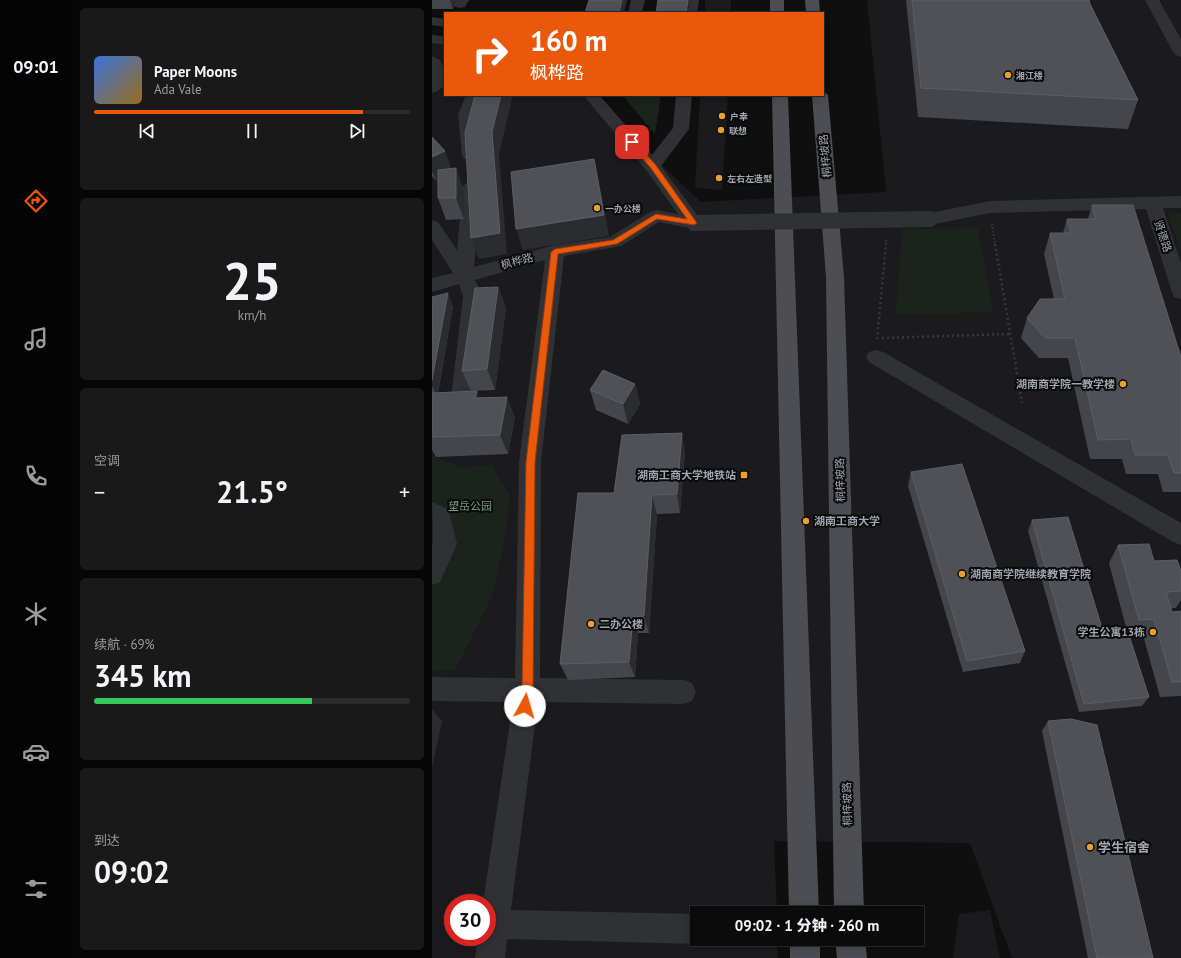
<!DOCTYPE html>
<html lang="zh">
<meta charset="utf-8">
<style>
:root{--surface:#0b0b0c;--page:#19191a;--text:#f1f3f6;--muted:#9a9b9d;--line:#2b2b2d;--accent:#ea580c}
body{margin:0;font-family:"PT Sans","Noto Sans SC",sans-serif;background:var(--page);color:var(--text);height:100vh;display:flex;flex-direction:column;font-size:15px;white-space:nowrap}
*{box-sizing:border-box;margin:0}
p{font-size:13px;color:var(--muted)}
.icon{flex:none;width:22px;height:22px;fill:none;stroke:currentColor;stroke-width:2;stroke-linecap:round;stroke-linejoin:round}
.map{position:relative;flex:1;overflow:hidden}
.details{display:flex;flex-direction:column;gap:8px;padding:8px;background:#060607;width:360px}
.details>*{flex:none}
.top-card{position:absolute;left:12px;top:12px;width:380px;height:84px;border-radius:0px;box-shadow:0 2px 10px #0003,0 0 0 1px var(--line);background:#ea580c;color:#fff;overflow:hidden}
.speed{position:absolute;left:12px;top:894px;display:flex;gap:8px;font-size:20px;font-weight:700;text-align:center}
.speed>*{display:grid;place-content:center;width:52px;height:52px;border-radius:50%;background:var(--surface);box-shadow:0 2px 10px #0003,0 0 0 1px var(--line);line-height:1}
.speed .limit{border:6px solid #d22;background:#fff;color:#111}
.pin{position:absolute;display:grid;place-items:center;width:34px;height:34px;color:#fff;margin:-17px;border-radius:8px;box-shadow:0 2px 6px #0006}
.me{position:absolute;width:44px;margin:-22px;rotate:6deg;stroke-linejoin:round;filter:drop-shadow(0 0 3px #0008)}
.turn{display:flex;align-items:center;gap:14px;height:84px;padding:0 20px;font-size:18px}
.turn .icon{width:52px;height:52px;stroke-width:2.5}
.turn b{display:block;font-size:28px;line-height:34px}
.big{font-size:30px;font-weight:800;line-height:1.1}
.details .widget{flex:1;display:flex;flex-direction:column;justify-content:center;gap:6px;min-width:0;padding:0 14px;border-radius:6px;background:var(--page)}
.details .dial{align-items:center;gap:0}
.dial b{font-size:52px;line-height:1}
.song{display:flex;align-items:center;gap:12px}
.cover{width:48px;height:48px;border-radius:6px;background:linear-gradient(135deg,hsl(220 70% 55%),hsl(40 70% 35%))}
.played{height:4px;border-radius:2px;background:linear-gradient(90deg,var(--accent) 85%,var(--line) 85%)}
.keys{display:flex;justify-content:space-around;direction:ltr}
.heat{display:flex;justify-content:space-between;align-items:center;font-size:22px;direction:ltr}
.charge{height:6px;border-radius:3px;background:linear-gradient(90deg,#34c759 69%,var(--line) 0)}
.trip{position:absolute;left:258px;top:906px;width:234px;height:40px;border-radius:0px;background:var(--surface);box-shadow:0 2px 10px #0003,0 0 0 1px var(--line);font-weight:800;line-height:40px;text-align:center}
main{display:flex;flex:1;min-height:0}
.tab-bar{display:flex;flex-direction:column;width:72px;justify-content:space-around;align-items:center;background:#040405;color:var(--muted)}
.tab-bar .icon{width:28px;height:28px}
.tab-bar .selected{color:var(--accent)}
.tab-bar b{font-size:18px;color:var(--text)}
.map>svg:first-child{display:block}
</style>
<main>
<nav class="tab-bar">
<b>09:01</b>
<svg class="icon selected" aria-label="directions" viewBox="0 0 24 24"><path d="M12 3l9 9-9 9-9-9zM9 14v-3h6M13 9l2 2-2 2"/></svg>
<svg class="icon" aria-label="music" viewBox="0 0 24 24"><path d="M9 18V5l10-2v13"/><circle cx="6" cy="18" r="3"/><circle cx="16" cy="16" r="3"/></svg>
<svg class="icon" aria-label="phone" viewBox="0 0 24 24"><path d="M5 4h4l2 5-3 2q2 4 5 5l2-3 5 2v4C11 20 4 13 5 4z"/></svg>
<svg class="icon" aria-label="climate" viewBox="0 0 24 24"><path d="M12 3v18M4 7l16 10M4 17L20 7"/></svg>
<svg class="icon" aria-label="car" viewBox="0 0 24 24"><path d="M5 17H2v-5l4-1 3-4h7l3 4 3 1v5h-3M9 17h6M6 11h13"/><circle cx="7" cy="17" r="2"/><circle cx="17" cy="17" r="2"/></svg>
<svg class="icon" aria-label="filters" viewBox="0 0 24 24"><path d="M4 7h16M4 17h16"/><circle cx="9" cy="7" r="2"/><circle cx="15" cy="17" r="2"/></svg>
</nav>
<section class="details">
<div class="widget">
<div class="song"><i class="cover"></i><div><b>Paper Moons</b><p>Ada Vale</p></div></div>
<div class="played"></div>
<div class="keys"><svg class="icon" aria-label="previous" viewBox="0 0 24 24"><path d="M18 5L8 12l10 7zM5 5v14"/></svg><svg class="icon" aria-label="pause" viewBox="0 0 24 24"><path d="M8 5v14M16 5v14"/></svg><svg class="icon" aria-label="next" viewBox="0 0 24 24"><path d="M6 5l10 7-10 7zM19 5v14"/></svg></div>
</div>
<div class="widget dial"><b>25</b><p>km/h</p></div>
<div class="widget"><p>空调</p>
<div class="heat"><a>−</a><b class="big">21.5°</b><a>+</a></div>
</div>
<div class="widget"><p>续航 · 69%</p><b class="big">345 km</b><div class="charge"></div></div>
<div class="widget"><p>到达</p><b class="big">09:02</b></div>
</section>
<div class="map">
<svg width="749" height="958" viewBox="0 0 749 958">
<rect width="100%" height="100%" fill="#0f0f10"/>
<path fill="#1b1b1d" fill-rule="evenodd" d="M273,0H299V13H273Z
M435,0H749V958H580L538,843L342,841L345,913H265V939H345L346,958H0V34L13,36V95H167L223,159L269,202L454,192ZM21,903H55V937H21Z
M268,95H296L290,190L263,188Z
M558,910L568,958H521L527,914Z"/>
<path fill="#1c231c" d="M190,95H229L223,134Z
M736,213H749V252Z
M546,228L561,312L464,315L470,229Z
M0,457H4L29,468L60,465L78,496L73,538L60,596L23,670L0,671Z"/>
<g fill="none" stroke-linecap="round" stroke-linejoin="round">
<path stroke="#36383c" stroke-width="2" stroke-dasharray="1.5 2" stroke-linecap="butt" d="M560,224L563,245
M454,245V240"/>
<path stroke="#36383c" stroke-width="2.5" stroke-dasharray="2 3" stroke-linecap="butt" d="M563,244L590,403
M450,338L579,334
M445,339L454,244"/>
<path fill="#303135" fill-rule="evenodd" d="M23,0H37L33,7L28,8L23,7L21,4Z
M199,0H213L210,13H196Z
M253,0H267L265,13H251Z
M713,0H727L749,39V57L744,55L741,52Z
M0,17L13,19V27L0,25Z
M0,35L13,37V45L0,43Z
M0,56L8,60L13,71V85L6,91L0,93Z
M34,95H50L42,115L46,155L44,159L38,160L32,159L30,155L26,115Z
M151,95H167L220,155L241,128L244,95H260L257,129L229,166L271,223L268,227L262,229L227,222L189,246L132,256L109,462L108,678L251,680L260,683L264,692L260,701L251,704L106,702L79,910L265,914V939H276L265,944L75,939L73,958H43L46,937H55V903H51L81,702L0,701V677L83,678L87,462L113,260L43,280L51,296L39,405L36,411L29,413L0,416V400L19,398L31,296L27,284L0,292V278L21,273L0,240V220L6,222L25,250L31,187L34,183L40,181L46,183L49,187V197L42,267L123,245L178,237L218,212L224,210L246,214L214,170Z
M749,196V208H731L749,263V299L742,297L740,292L714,209L558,213L498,225L492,223L489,219L492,215L498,213L558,201Z
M444,350L451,352L749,523V545L741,542L437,362L434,357L437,352Z
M0,502L15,509L18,516L25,544L8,582L0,585V547C2,543 0,509 0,502Z"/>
<path fill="#4c4e54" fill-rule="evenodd" d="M338,0H352V13H338Z
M373,0H387L388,13H374Z
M391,91L396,95L412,277L432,913H402L394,277L380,95H391Z
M340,95H356L387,913H357Z
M358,939H388V958H358Z
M403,939H433L435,958H405Z"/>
<path stroke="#303135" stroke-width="16" d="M262,223L498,219"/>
</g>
<path fill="#45464b" d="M0,0H25L21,9H0Z
M474,0H657L658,4L706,100L696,129L486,117Z
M0,137L32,190V219L14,220L6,198V180L4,181L0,176Z
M660,205L749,357V492H731L726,474H694L690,459H658L636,358H607L589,338L595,318L622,299L612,254L618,233H631L635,219H656Z
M66,287L74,308L63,390L39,391L30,371Z
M0,297L21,306L6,393L47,398L83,417L76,454L4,457L0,450Z
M203,384L208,404L196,424L164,410L158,390Z
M253,452L248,513L225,514L217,633H206L203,677L136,680L128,664L182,493Z
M479,472L593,651L588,663L531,672L476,486Z
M600,520L671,631H695L677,563L686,545L722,561L749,571V600L744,608H739L740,612L749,611V696L728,697L711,635L697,636L717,697L710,706L647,712L596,531Z
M616,721L721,958H656L610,731Z"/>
<path fill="#2b2c2f" d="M18,0H25L21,9Z
M190,0H195L192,13H187Z
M256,0H259L257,13H254Z
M69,95H81L67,154L75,254L47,259L39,238L60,132Z
M13,151L21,173L4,181L0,171V157Z
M162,159L167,181L177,236L91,250L84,229Z
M24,168L32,190V219L24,198Z
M66,287L74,308L63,390L55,369Z
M16,293L21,306L5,396L0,386V380Z
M203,384L208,404L196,424L191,404Z
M45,391L53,412L43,398Z
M75,397L83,417L76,454L68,435Z
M250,433L253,452L248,513L245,494Z
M220,495L225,514L217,633L212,616Z
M201,617L206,633L203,677L197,662Z
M0,709L10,721L0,768Z"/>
<path fill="#4f5156" stroke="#5c5e64" d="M157,0H190L187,13H153Z
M226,0H256L254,13H224Z
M480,0H657L658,4L706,100L489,88Z
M43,95H69L60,132L68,233L39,238L33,133Z
M0,137L13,151L0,157Z
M162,159L172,215L84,229L79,172Z
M24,168V198H6V170Z
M660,205H701L749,357V473H742L736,455H703L699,439L666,440L643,338H613L595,318L608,299H633L618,233H639L635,219H664Z
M66,287L55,369L30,371L43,288Z
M16,293L0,380V297Z
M171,370L203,384L191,404L158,390Z
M45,391L43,398L75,397L68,435L0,437V393Z
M250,433L245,494L220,495L212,616L201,617L197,662L128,664L146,493H182L190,435Z
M530,464L593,651L535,661L479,472Z
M636,517L671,631L695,629L717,697L652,704L600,520Z
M717,544L722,561L745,560L749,571V591L734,592L740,612L749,611V682H740L722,619L707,620L686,545Z
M639,719L665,725L721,958H665L616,721Z"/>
<path fill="#ea580c" stroke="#983908" d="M200,140L202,141L223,164L265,223L262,225L225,219L185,244L126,254L103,462L101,690L97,709L93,711L89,709L88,706L90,690L94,462L119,252L123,249L181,240L224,214L255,219L218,167L197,144L196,142Z"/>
<g fill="#eb9f2c" stroke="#0a0a0b" stroke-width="1.5">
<circle cx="576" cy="75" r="4"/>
<circle cx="290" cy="116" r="4"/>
<circle cx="289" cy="130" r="4"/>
<circle cx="287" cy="178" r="4"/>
<circle cx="165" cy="208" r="4"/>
<circle cx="691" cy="384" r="4"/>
<rect x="308" y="471" width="8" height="8" rx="2"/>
<circle cx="374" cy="521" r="4"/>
<circle cx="530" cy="574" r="4"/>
<circle cx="159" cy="624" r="4"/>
<circle cx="721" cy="632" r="4"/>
<circle cx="658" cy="847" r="4"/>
</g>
<g text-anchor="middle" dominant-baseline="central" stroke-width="4" stroke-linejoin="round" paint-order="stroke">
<g font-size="9" font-weight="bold" fill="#a1a7b1" stroke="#0a0a0b" text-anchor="start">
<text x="584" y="75">湘江楼</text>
<text x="298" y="116">户幸</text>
<text x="297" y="130">联想</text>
<text x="295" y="178">左右左造型</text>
<text x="173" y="208">一办公楼</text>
</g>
<g font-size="11" fill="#a1a7b1" stroke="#0a0a0b">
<text transform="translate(393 156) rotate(-95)">桐梓坡路</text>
<text transform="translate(731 236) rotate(72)">贤德路</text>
<text transform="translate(85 261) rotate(-15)">枫桦路</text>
<text transform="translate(408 480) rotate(-91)">桐梓坡路</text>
<text transform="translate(415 804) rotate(-91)">桐梓坡路</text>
</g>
<g font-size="11" font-weight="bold" fill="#a1a7b1" stroke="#0a0a0b" text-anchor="end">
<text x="683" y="384">湖南商学院一教学楼</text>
<text x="304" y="475">湖南工商大学地铁站</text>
<text x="382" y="521" text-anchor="start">湖南工商大学</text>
<text x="538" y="574" text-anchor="start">湖南商学院继续教育学院</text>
<text x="167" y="624" text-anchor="start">二办公楼</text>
<text x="713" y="632">学生公寓13栋</text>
</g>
<g font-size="11" fill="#789c78" stroke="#0a0a0b">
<text x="38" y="506">望岳公园</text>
</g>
<g font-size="13" font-weight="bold" fill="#a1a7b1" stroke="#0a0a0b" text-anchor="start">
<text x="666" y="847">学生宿舍</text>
</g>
</g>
</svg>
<div class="speed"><div class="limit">30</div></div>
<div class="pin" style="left:200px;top:142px;background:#d93025"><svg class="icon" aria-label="arrive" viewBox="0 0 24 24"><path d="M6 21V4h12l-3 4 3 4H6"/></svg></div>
<svg class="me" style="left:93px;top:706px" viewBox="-20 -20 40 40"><circle r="19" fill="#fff"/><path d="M0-13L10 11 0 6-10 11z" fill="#ea580c"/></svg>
<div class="trip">09:02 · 1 分钟 · 260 m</div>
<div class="top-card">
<div class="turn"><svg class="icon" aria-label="right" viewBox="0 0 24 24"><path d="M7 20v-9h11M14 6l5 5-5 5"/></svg><div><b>160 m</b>枫桦路</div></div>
</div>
</div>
</main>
